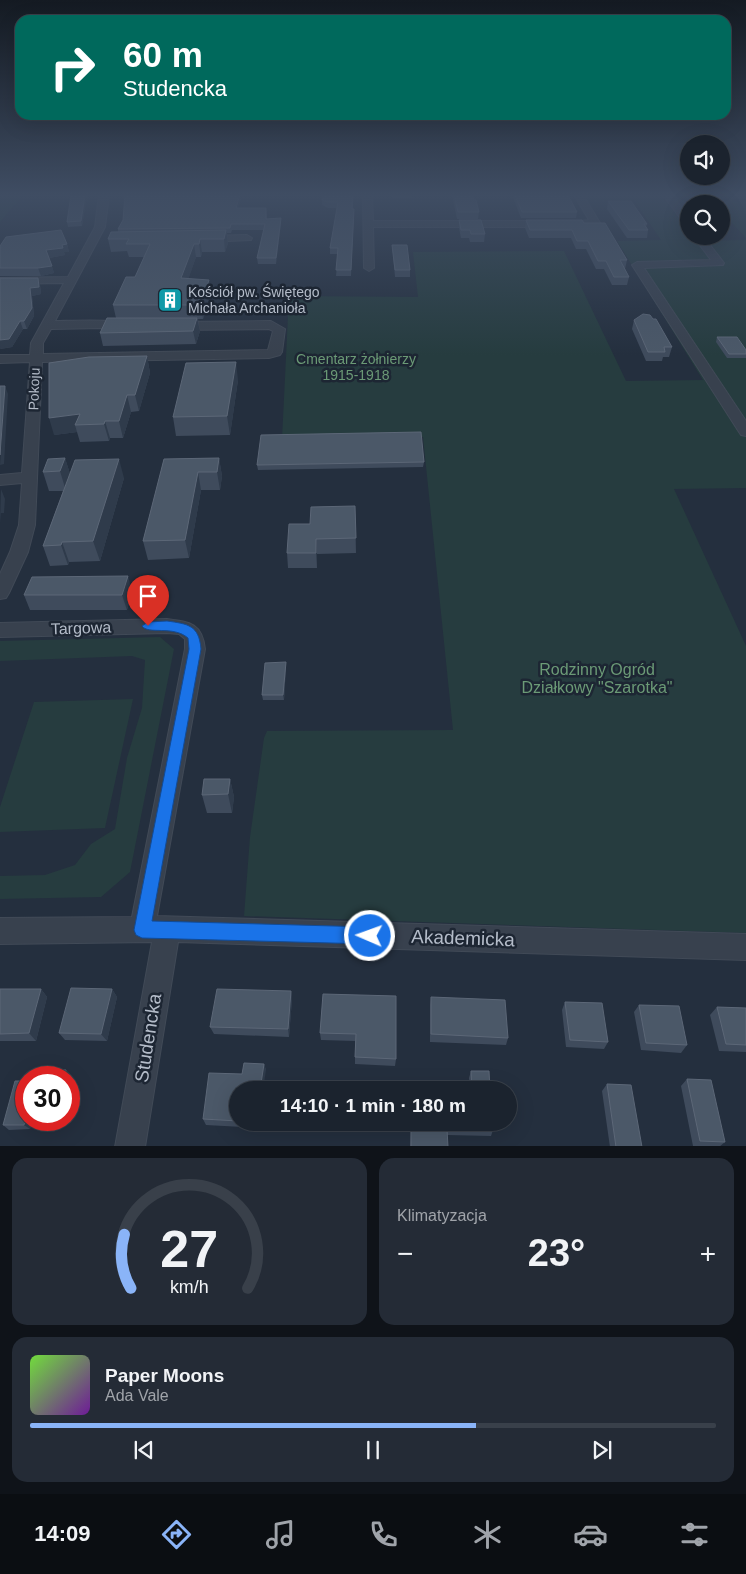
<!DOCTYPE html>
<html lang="pl">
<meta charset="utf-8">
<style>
:root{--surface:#1b232e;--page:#242b36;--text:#f1f3f6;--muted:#a0a4aa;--line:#39404a;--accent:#8ab4f8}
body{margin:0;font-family:Helvetica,sans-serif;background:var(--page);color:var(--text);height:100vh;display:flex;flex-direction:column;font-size:19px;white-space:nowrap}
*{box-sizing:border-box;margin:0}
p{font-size:16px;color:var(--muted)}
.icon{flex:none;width:28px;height:28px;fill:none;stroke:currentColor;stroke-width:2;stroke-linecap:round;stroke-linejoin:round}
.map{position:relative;height:1146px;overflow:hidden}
.side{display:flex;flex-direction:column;gap:12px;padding:12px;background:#0f1319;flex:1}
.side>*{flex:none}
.hud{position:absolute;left:15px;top:15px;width:716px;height:105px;border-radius:15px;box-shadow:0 5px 20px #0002,0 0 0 1px var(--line);background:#00695c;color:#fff;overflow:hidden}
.controls{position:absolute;left:680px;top:135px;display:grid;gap:10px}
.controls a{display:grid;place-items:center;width:50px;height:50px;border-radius:50%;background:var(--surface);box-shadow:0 5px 20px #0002,0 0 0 1px var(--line);font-size:25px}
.speed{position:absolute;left:15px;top:1066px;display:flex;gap:10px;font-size:25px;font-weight:700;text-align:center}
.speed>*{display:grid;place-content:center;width:65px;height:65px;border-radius:50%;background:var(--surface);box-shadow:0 5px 20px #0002,0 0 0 1px var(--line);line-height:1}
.speed .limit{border:8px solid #d22;background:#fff;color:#111}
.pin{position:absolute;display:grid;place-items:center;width:42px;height:42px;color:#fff;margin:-51px -21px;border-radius:50% 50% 50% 0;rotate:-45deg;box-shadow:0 0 5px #0007}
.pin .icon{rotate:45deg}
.me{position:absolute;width:55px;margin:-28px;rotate:272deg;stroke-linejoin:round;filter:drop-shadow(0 0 4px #0008)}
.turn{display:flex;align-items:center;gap:18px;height:105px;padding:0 25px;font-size:22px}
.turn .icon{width:65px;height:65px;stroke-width:2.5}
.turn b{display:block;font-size:35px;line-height:42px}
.big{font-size:38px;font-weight:700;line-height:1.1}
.side .card{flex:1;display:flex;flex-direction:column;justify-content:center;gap:8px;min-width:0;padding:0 18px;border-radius:15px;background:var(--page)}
.side .dial{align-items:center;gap:0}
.dial svg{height:130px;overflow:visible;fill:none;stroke:var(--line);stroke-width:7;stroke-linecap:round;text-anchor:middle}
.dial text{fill:var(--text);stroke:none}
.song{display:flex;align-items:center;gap:15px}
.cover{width:60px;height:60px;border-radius:8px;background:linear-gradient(135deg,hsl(100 70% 55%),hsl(280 70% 35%))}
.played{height:5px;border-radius:2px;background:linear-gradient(90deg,var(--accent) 65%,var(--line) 65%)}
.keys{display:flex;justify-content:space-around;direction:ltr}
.heat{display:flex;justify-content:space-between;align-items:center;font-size:28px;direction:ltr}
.side .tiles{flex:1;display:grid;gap:12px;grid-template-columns:1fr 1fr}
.card:last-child{grid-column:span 2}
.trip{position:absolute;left:229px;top:1081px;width:288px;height:50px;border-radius:25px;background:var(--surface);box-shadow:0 5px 20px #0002,0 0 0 1px var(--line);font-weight:700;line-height:50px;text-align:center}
.dock{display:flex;height:80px;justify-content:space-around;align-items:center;background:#0b0e12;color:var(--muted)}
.dock .icon{width:35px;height:35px}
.dock .active{color:var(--accent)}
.dock b{font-size:22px;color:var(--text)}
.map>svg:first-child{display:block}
</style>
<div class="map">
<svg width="746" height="1147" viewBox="0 0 746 1147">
<rect width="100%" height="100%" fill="#242f3e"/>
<path fill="#263c3f" d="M0,195H23L0,222Z
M585,195H661L689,232V236H692L695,241L746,240V488L674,489L746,646V933L244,916L250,837L264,738L267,731L453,730L423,437L282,439L289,296L418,297L413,252L564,251L626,381L703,380L617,241L661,240L634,200H588Z
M713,202H746V238L721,211V204Z
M160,637L174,649L130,872L101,897L0,899V876L45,875L75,865L91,844L115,829L127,758L142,708L145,660L132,656L0,661V641Z
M133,699L105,828L0,832V807L34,702Z"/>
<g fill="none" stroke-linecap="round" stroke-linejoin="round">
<defs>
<path id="minor" d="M99,195H109L105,227L55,321C69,321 126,318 133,326L127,330L103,328L51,329L43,343V354L268,350L273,331L269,329L175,330L169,326L175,322L271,321L285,329L282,352L280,355L269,358L42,362L35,525L28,552L9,593L6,598L0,599V574L10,552L19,525L22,483L0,485V475L22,473L30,362L0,363V355H30L31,343L64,283L0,284V278L68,277L95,227Z
M363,195H372L373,221H548L553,224L548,227H373L374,268L369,271L364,268Z
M574,195H583L600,223L598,225L571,226V222L589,220Z
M663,195H672L689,217V227L686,226Z
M247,235L252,238L251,240L204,242L199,239L204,236Z
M693,236H703L724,263L723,265L644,268L746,421V436L741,435L739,432L632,265L637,262L711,260Z
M167,619C190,622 202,623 205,649L157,916L746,934V960L178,942L145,1147H115L152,942L0,944V918L132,917L185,649V639L179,634L167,633L0,637V623Z"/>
</defs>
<use href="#minor" stroke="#414a57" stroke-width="2"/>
<use href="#minor" fill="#38414e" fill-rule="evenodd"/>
</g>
<path fill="#3f4b5c" d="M87,195L82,226L68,227L67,222Z
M125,195H242L238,208H266L267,219L281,223L276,264H258L257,258L264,230H232L231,233H227L228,243L225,252H202L201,257H196L188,279L211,294L203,319H198L200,331L196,344L103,346L100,333L116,318L113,305L135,277L144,257H129L127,251L111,252L108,239L118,232V229L123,220Z
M353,195V209H354V214L351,276H336L338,254H330V248L337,208H328L322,205V200Z
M392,195H412V198H392Z
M452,195H472L479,212L478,219H457Z
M512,195H568L577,212L576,218H521Z
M608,201L647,224L646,227L648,230L647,238H627L607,209Z
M459,220L485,234L484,242H470L469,238H461L459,228Z
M526,220L584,223L627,260L625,269L629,277L627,285H612L604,269H596L586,249H576L571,238H529L525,228Z
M67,244L69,252H64L65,255L49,258L54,273L41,276H0V246Z
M392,245L410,270V277H395Z
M38,278L40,285L41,294L32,296L34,316L27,329H23L12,347L0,349Z
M634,320L672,347L669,357H663L662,361H646L632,329Z
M717,337L746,350V358H727L716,342Z
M147,356L150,373L139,411L131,412L123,438H110L109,441L80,442L77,432L54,435Z
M238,380L230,435L176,436L173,417Z
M65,458L70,474L124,478L100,561L69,562L68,565L50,566L43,546L63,491H49L43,472Z
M219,458L222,476L220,490H201L189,558L148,560L143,541L164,459Z
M424,462L423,467L258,470L257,465Z
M355,506L356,553L317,554V568H288L287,553L310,524Z
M132,591L127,610H30L24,595Z
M286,662V667L284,700H263L262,695Z
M230,779L234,797L232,813H207L202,795Z
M0,989H41L47,997L36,1041H0Z
M112,989L117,997L107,1041L65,1040L59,1033Z
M291,991L292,999L289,1037L214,1034L210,1027Z
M323,994L396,1059L395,1066L355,1064V1041L321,1040L320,1033Z
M431,997L508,1038L506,1045L430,1042V1005Z
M565,1002L608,1042L604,1049L566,1047L562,1010Z
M639,1005L687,1045L681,1053L641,1050L634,1012Z
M717,1007L746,1008V1052L719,1051L710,1015Z
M264,1064L266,1070L238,1090V1122H260L259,1128L206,1125L203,1119L242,1074Z
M471,1071L490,1090H470L469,1078Z
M687,1079L725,1142L719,1147L693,1146L681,1086Z
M607,1084L642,1147H610L602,1091Z
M26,1120H32L30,1129L9,1130L3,1125Z
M429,1122H493V1130L491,1136L447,1135L448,1147H410L411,1128L429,1129Z"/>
<path fill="#2f3b4b" d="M85,195H87L82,226L81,221Z
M240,195H242L236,213V208Z
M281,218V223L276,264V258Z
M226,230L228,243L225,252L224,239Z
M200,239L202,252L201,257L199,244Z
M67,244L69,252H64L65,255L49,258L46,250L62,245Z
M194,244L196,257L184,292L181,278Z
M52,266L54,273L41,276L38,268Z
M38,278L40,285L41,294L32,296L34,316L27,329L24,321L30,288Z
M209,280L211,294L203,319L201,305Z
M197,318L200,331L196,344L193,331Z
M20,321L23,329L12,347L0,349V340Z
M147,356L150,373L139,411L135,395Z
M236,362L238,380L230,435L227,416Z
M5,386L8,394L4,464L0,465Z
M127,395L131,412L123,438L119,421Z
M80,414L75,425L77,432L54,435L49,418Z
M105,421L110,438L109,441L104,424Z
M65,458L71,477L66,491L60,471Z
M219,458L222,476L220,490L217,472Z
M119,459L124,478L100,561L93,541Z
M198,472L201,490L189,558L185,540Z
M1,489L5,499L4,513H1L0,523Z
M316,539L317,554V568L316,553Z
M62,542L69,562L68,565L61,545Z
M128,576L132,591L127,610L122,595Z
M286,662V667L284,700L283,695Z
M230,779L234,797L232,813L228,794Z
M41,989L47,997L36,1041L29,1033Z
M112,989L117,997L107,1041L101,1034Z
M291,991L292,999L289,1037L288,1029Z
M264,1064L266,1070L263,1090H260Z
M66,1070L71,1075L69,1083V1078H64Z
M26,1117V1120H32L30,1129L24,1125Z"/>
<path fill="#4b5868" stroke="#5c6777" d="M71,195H85L81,221L67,222Z
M125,195H240L236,208H266V219L281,218L276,258H257L265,224H231L230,228L118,229L123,220Z
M323,195H353L352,209H354L351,270H336L338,248H330L338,202H328L322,200Z
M454,195H472L474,200H476L479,212H458Z
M515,195H568L577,212H522Z
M608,201H631L647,224H644L648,230H629Z
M459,220H481L485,234H471L470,230H461Z
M526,220H582L584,223H605L627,260H620L629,277H614L606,261H598L588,241H577L572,230H530Z
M61,230L67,244L62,245L63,248L46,250L52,266L38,268H0V246L6,237Z
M226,230L224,239H200L199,244H194L181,278L209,280L201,305H113L126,277H135L150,244H126L129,239H108L111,232Z
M392,245H407L410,270H395Z
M0,278H38L39,287L30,288L32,308L24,321H20L9,339L0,340Z
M643,314L650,315L653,319H656L672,347H664L665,352H648L634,320Z
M107,318H197L193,331L100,333Z
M717,337H737L746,350V354H729Z
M147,356L135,395H127L119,421H105L104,424L75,425L80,414L49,418V363L89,357Z
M236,362L227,416L173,417L186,363Z
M0,386H5L0,455Z
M421,432L424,462L257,465L261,435Z
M65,458L60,471L43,472L48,459Z
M219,458L217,472H198L185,540L143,541L164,459Z
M119,459L93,541L62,542L61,545L43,546L75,460Z
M355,506L356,538L316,539V553H287L289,524H310L311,507Z
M128,576L122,595H24L32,577Z
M286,662L283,695H262L265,663Z
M204,779H230L228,794L202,795Z
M71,988L112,989L101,1034L59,1033Z
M0,989H41L29,1033L0,1034Z
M217,989L291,991L288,1029L210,1027Z
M323,994L396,996V1059L355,1057L356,1034L320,1033Z
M431,997L505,1000L508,1038L431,1034Z
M565,1002L602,1003L608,1042L570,1040Z
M639,1005L679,1006L687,1045L646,1043Z
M717,1007L746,1008V1045L726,1044Z
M244,1063L264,1064L260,1090H238V1121L203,1119L209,1073L242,1074Z
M38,1070H66L64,1078H36Z
M471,1071H489L490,1090H472Z
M687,1079L711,1080L725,1142L700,1141Z
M15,1081H26V1117L24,1125H3Z
M607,1084L631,1085L642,1147H616Z
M430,1122H493V1130L447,1129L448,1147H411V1128L430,1129Z"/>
<linearGradient id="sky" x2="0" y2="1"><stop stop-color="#141a22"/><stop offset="0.55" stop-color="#3f4d63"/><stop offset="1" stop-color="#3f4d63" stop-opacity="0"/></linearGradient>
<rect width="746" height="355" fill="url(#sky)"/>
<path fill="#1a73e8" stroke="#114b97" d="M167,621C188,624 199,625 201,649L152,921L370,927L376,930L379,936L376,942L370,944L142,938L136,935L134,930L189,649L188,638C173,625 148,635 142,626L148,622Z"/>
<defs>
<symbol id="building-square" viewBox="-11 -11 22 22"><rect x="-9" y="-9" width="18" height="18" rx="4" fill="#0f9aa8" stroke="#1d2633"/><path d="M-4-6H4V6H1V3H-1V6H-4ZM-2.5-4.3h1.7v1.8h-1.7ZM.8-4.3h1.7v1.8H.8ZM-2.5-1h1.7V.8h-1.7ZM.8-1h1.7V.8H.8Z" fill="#fff"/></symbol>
</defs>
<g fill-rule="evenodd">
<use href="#building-square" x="156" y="286" width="28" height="28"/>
</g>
<g text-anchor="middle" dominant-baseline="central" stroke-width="5" stroke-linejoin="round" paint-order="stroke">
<g font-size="14" fill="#b4bcc9" stroke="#1d2633" text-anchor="start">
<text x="188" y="292">Kościół pw. Świętego<tspan x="188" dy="16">Michała Archanioła</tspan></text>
</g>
<g font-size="14" fill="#6b9a76" stroke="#1d2633">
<text x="356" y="359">Cmentarz żołnierzy<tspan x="356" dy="16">1915-1918</tspan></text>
</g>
<g font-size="14" fill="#b4bcc9" stroke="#1d2633">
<text transform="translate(34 389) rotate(-88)">Pokoju</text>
</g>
<g font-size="16" fill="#b4bcc9" stroke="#1d2633">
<text transform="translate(81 628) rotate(-2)">Targowa</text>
</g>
<g font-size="16" fill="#6b9a76" stroke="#1d2633">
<text x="597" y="669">Rodzinny Ogród<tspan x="597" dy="18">Działkowy "Szarotka"</tspan></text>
</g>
<g font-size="19" fill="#b4bcc9" stroke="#1d2633">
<text transform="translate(463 938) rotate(2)">Akademicka</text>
<text transform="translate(148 1038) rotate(-81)">Studencka</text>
</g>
</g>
</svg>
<div class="controls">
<a><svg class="icon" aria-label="sound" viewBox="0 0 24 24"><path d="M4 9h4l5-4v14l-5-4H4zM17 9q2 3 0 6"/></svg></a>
<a><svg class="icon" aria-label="search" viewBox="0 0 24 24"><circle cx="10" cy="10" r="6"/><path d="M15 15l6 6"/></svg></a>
</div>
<div class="speed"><div class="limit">30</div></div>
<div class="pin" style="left:148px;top:626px;background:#d93025"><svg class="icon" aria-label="arrive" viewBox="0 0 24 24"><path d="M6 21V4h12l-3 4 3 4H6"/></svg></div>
<svg class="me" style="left:370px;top:936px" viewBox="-20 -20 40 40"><circle r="17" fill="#1a73e8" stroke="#fff" stroke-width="3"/><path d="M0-11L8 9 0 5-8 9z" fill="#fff"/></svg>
<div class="trip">14:10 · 1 min · 180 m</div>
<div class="hud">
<div class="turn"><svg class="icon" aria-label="right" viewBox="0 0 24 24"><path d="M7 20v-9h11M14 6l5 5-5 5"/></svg><div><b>60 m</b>Studencka</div></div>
</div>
</div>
<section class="side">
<div class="tiles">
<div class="card dial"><svg viewBox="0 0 100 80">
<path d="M14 69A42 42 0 1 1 86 69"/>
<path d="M14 69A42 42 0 0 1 10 36" stroke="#8ab4f8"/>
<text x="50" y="56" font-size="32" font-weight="700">27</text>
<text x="50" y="72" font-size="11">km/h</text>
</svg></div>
<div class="card"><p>Klimatyzacja</p>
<div class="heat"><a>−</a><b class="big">23°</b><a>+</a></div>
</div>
<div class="card">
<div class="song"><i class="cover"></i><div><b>Paper Moons</b><p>Ada Vale</p></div></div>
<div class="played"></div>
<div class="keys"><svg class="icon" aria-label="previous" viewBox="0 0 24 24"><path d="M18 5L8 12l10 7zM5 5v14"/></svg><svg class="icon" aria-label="pause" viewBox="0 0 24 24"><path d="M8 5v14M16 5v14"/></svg><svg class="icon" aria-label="next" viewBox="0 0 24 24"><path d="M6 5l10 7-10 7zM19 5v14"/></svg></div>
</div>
</div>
</section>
<nav class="dock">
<b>14:09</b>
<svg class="icon active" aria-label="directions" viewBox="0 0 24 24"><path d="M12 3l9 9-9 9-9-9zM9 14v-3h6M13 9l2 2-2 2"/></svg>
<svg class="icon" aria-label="music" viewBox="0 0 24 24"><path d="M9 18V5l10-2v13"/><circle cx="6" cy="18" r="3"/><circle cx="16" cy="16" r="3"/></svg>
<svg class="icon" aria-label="phone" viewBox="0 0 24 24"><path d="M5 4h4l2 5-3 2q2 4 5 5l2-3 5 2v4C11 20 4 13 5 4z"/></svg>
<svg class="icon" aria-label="climate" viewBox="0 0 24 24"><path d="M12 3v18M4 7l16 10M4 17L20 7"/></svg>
<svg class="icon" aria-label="car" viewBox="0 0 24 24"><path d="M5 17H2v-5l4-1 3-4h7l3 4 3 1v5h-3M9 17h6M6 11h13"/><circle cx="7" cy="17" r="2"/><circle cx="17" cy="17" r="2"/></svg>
<svg class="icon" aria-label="filters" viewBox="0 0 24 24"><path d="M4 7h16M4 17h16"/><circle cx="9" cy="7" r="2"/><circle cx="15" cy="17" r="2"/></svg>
</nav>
